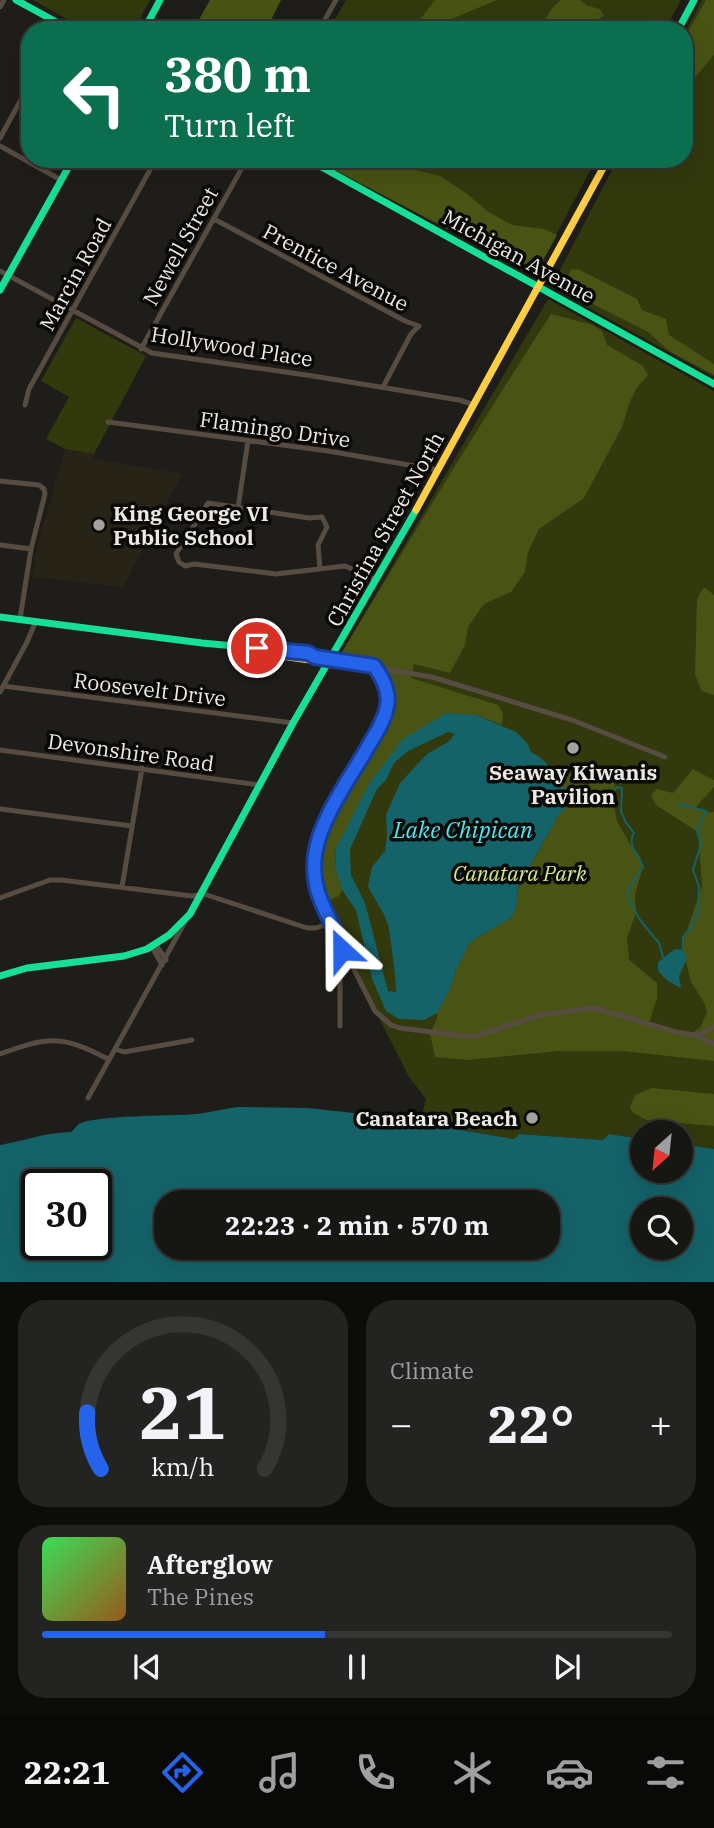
<!DOCTYPE html>
<meta charset="utf-8">
<style>
:root{--surface:#161613;--page:#232321;--text:#f1f3f6;--muted:#9e9fa0;--line:#353533;--accent:#2563eb}
body{margin:0;font-family:"IBM Plex Serif",serif;background:var(--page);color:var(--text);height:100vh;display:flex;flex-direction:column;font-size:26px;white-space:nowrap}
*{box-sizing:border-box;margin:0}
p{font-size:23px;color:var(--muted)}
.icon{flex:none;width:38px;height:38px;fill:none;stroke:currentColor;stroke-width:2;stroke-linecap:round;stroke-linejoin:round}
.map{position:relative;height:1282px;overflow:hidden}
.side{display:flex;flex-direction:column;gap:18px;padding:18px;background:#0c0c0a;flex:1}
.side>*{flex:none}
.hud{position:absolute;left:21px;top:21px;width:672px;height:147px;border-radius:28px;box-shadow:0 7px 28px #0002,0 0 0 2px var(--line);background:#0b6e4f;color:#fff;overflow:hidden}
.needle{width:46px;rotate:207deg}
.fabs{position:absolute;left:630px;top:1120px;display:grid;gap:14px}
.fabs a{display:grid;place-items:center;width:63px;height:63px;border-radius:50%;background:var(--surface);box-shadow:0 7px 28px #0002,0 0 0 2px var(--line);font-size:35px}
.speed{position:absolute;left:21px;top:1169px;display:flex;gap:14px;font-size:35px;font-weight:700;text-align:center}
.speed>*{display:grid;place-content:center;width:91px;height:91px;border-radius:50%;background:var(--surface);box-shadow:0 7px 28px #0002,0 0 0 2px var(--line);line-height:1}
.speed .limit{border:4px solid #111;border-radius:10px;background:#fff;color:#111}
.pin{position:absolute;display:grid;place-items:center;width:60px;height:60px;color:#fff;margin:-30px;border:4px solid #fff;border-radius:50%;box-shadow:0 2px 7px #0007}
.me{position:absolute;width:77px;margin:-38px;rotate:336deg;stroke-linejoin:round;filter:drop-shadow(0 0 5px #0008)}
.turn{display:flex;align-items:center;gap:24px;height:147px;padding:0 28px;font-size:32px}
.turn .icon{width:91px;height:91px;stroke-width:2.5}
.turn b{display:block;font-size:49px;line-height:60px}
.big{font-size:52px;font-weight:700;line-height:1.1}
.side .tile{flex:1;display:flex;flex-direction:column;justify-content:center;gap:10px;min-width:0;padding:0 24px;border-radius:28px;background:var(--page)}
.side .dial{align-items:center;gap:0}
.dial svg{height:182px;overflow:visible;fill:none;stroke:var(--line);stroke-width:7;stroke-linecap:round;text-anchor:middle}
.dial text{fill:var(--text);stroke:none}
.song{display:flex;align-items:center;gap:21px}
.cover{width:84px;height:84px;border-radius:10px;background:linear-gradient(135deg,hsl(130 70% 55%),hsl(30 70% 35%))}
.played{height:7px;border-radius:4px;background:linear-gradient(90deg,var(--accent) 45%,var(--line) 45%)}
.keys{display:flex;justify-content:space-around;direction:ltr}
.heat{display:flex;justify-content:space-between;align-items:center;font-size:38px;direction:ltr}
.side .tiles{flex:1;display:grid;gap:18px;grid-template-columns:1fr 1fr}
.tile:last-child{grid-column:span 2}
.trip{position:absolute;left:154px;top:1190px;width:406px;height:70px;border-radius:28px;background:var(--surface);box-shadow:0 7px 28px #0002,0 0 0 2px var(--line);font-weight:700;line-height:70px;text-align:center}
.menu{display:flex;height:112px;justify-content:space-around;align-items:center;background:#090908;color:var(--muted)}
.menu .icon{width:49px;height:49px}
.menu .selected{color:var(--accent)}
.menu b{font-size:32px;color:var(--text)}
.map>svg:first-child{display:block}
</style>
<div class="map">
<svg width="714" height="1282" viewBox="0 0 714 1282">
<rect width="100%" height="100%" fill="#1e1d19"/>
<path fill="#272316" d="M65,449L94,454V459L182,474L123,587L33,577L35,555Z"/>
<path fill="#32390d" d="M33,0H150L134,30H86Z
M346,0H681L665,30H329Z
M702,0H714V377L551,287L618,159H684V34Z
M320,159H596L534,277Z
M548,299L714,391V1149L681,1144V1132H642V1139L609,1134L603,1140L519,1134L514,1139L420,1123L426,1099L409,1077L321,904L386,707L384,682L370,666L342,652Z
M76,318L146,356L94,454L65,449L46,439L69,397L41,381Z"/>
<path fill="#495313" d="M210,0H281L266,30H193Z
M435,0H497L425,30H412Z
M561,0H580L588,6L600,9L604,16L577,30H538L553,7Z
M706,0H714V55L684,91V39Z
M314,159H371L440,176L466,193L487,211L512,225L544,229L557,235L535,275Z
M572,269L580,270L637,299L642,310L666,319L669,335L714,364V375L669,351L648,332L585,300L568,286V275Z
M551,314L593,325L602,331L607,345L643,366L648,375L636,389L629,404L622,427L584,498L539,529L528,552L525,572L511,592L484,604L468,627L465,645L450,673L414,664L411,678L498,705L503,713L502,725L476,715L403,739L335,850L336,870L342,890L339,896L321,904L315,876L318,845L379,725C395,683 378,670 342,652C411,538 479,425 551,314Z
M704,587L714,595V695L702,691L695,675L697,599Z
M588,763L596,765L612,775L615,785L613,800L617,821L630,844L639,855L643,867L635,894L636,913L627,938L629,960L657,983V998L649,1023L679,1032L692,1033L700,1028L707,1012L705,1004L691,982L682,945L702,886L698,832L656,805L651,795L657,789L673,793L693,769L714,780V787L696,807L706,812H714V1061L623,1051H559L468,1060L435,1057L430,1034L437,1019V1013L450,989L456,970L470,942L512,917L516,908L518,888L559,814L566,808L555,772Z
M652,1088L714,1094V1126L646,1120L632,1112L630,1107L635,1095Z"/>
<path fill="#146369" fill-rule="evenodd" d="M446,713L476,715L516,732L527,743L531,752L541,758L555,772L566,808L559,814L518,887L516,908L512,917L470,942L456,970L450,989L437,1013L424,1020L399,1019L386,1011L372,979L356,910L342,890L336,870L335,850L370,782L403,739ZM448,732L455,734L448,742L427,754L400,783L386,815L387,836L385,851L372,867L368,886C374,899 384,911 388,925C390,932 397,987 396,992L388,991L365,903L351,875L350,849L377,789L386,780L394,763L408,751Z
M675,949L683,950L687,959L679,976L681,988L668,981L658,971V962Z
M240,1107L308,1108L372,1115L514,1139L519,1134L603,1140L609,1134L642,1139V1171H681V1144L714,1149V1282H0V1145C24,1141 47,1132 71,1132C74,1130 76,1126 79,1124C94,1115 176,1116 197,1114C212,1112 226,1108 240,1107ZM37,1185H96V1244H37ZM166,1202H548V1248H166ZM642,1209H681V1248H642Z"/>
<g fill="none" stroke-linecap="round" stroke-linejoin="round">
<path stroke="#146369" stroke-width="2" d="M561,789H569L576,800L612,793L617,787L622,788L621,811L625,821L634,833C626,845 639,854 643,867L628,890L629,900L640,920L659,943L663,957
M678,804L706,811L697,831L701,844L693,870L699,887L698,912L692,926L683,937V950"/>
<path stroke="#574c41" stroke-width="5" d="M0,7L4,0
M319,30L336,0
M0,138L29,85
M0,146L61,180
M214,219L405,321L419,326L411,334L383,387
M0,271L152,353L313,376L459,400L475,405
M141,349L247,159
M25,405L29,389L156,159
M108,422L328,451L438,470
M0,481L39,485L44,489L45,494L31,549L20,619
M238,508L248,441
M0,545L31,549
M320,569L318,545L327,527L322,517L309,518L208,503L176,554L179,562L185,566L194,564L276,574L345,566L377,580
M331,660L432,677L572,720L665,757
M374,666L385,683L387,707L380,725L320,834L315,857L316,888L321,904L375,1011L391,1025L400,1028L463,1036H476L544,1014L594,1008L676,1032L694,1035L714,1044
M3,686L293,723
M0,692L27,642L36,621
M0,750L259,785
M0,809L132,826
M122,887L142,768
M0,898L50,880H61L192,896L204,894L307,928H316L330,923
M156,945L166,960
M152,947L162,965
M340,1026V955L343,945
M697,1035L714,1027
M115,1049L124,1052L192,1040
M0,1054C49,1036 62,1035 108,1059
M88,1098L186,920"/>
<path stroke="#16e098" stroke-width="7" d="M16,0L71,30
M144,30L160,0
M678,30L694,0
M307,159L714,384
M0,290L73,159
M0,617L202,643L308,653L315,657L331,660
M0,976L27,968L124,956L147,949L169,935L190,914L293,723L416,510"/>
<path stroke="#ffcf43" stroke-width="7" d="M416,510L608,159
M250,652L310,660L315,657"/>
</g>
<g fill="none" stroke-linecap="round" stroke-linejoin="round">
<defs>
<path id="route" d="M257,648L308,653L315,657L374,666C383,678 390,691 387,706C385,720 376,733 369,745C351,777 320,818 315,855C310,891 328,915 343,945L342,950"/>
</defs>
<use href="#route" stroke="#184099" stroke-width="18"/>
<use href="#route" stroke="#2563eb" stroke-width="12"/>
</g>
<g fill="#a3a29d" stroke="#090805" stroke-width="2.5">
<circle cx="99" cy="525" r="7"/>
<circle cx="573" cy="748" r="7"/>
<circle cx="532" cy="1118" r="7"/>
</g>
<g text-anchor="middle" dominant-baseline="central" stroke-width="7" stroke-linejoin="round" paint-order="stroke">
<g font-size="21" fill="#ebe9e4" stroke="#090805">
<text transform="translate(180 246) rotate(-61)">Newell Street</text>
<text transform="translate(519 256) rotate(29)">Michigan Avenue</text>
<text transform="translate(336 267) rotate(28)">Prentice Avenue</text>
<text transform="translate(75 274) rotate(-61)">Marcin Road</text>
<text transform="translate(232 346) rotate(9)">Hollywood Place</text>
<text transform="translate(275 429) rotate(8)">Flamingo Drive</text>
<text transform="translate(385 529) rotate(-61)">Christina Street North</text>
<text transform="translate(150 689) rotate(7)">Roosevelt Drive</text>
<text transform="translate(131 752) rotate(8)">Devonshire Road</text>
</g>
<g font-size="21" font-weight="bold" fill="#ebe9e4" stroke="#090805" text-anchor="start">
<text x="113" y="513">King George VI<tspan x="113" dy="24">Public School</tspan></text>
<text x="573" y="772" text-anchor="middle">Seaway Kiwanis<tspan x="573" dy="24">Pavilion</tspan></text>
<text x="518" y="1118" text-anchor="end">Canatara Beach</text>
</g>
<g font-size="21" font-style="italic" fill="#d4e986" stroke="#090805">
<text x="520" y="873">Canatara Park</text>
</g>
<g font-size="23" font-style="italic" fill="#4de6f2" stroke="#090805">
<text x="463" y="829">Lake Chipican</text>
</g>
</g>
</svg>
<div class="fabs">
<a><svg class="needle" viewBox="-14 -14 28 28"><path d="M0-13l5 13h-10z" fill="#e53935"/><path d="M0 13l5-13h-10z" fill="#9e9fa0"/></svg></a>
<a><svg class="icon" aria-label="search" viewBox="0 0 24 24"><circle cx="10" cy="10" r="6"/><path d="M15 15l6 6"/></svg></a>
</div>
<div class="speed"><div class="limit">30</div></div>
<div class="pin" style="left:257px;top:648px;background:#d93025"><svg class="icon" aria-label="arrive" viewBox="0 0 24 24"><path d="M6 21V4h12l-3 4 3 4H6"/></svg></div>
<svg class="me" style="left:342px;top:950px" viewBox="-20 -20 40 40"><path d="M0-17L14 15 0 8-14 15z" fill="#2563eb" stroke="#fff" stroke-width="4"/></svg>
<div class="trip">22:23 · 2 min · 570 m</div>
<div class="hud">
<div class="turn"><svg class="icon" aria-label="left" viewBox="0 0 24 24"><path d="M17 20v-9H6M10 6l-5 5 5 5"/></svg><div><b>380 m</b>Turn left</div></div>
</div>
</div>
<section class="side">
<div class="tiles">
<div class="tile dial"><svg viewBox="0 0 100 80">
<path d="M14 69A42 42 0 1 1 86 69"/>
<path d="M14 69A42 42 0 0 1 8 44" stroke="#2563eb"/>
<text x="50" y="56" font-size="32" font-weight="700">21</text>
<text x="50" y="72" font-size="11">km/h</text>
</svg></div>
<div class="tile"><p>Climate</p>
<div class="heat"><a>−</a><b class="big">22°</b><a>+</a></div>
</div>
<div class="tile">
<div class="song"><i class="cover"></i><div><b>Afterglow</b><p>The Pines</p></div></div>
<div class="played"></div>
<div class="keys"><svg class="icon" aria-label="previous" viewBox="0 0 24 24"><path d="M18 5L8 12l10 7zM5 5v14"/></svg><svg class="icon" aria-label="pause" viewBox="0 0 24 24"><path d="M8 5v14M16 5v14"/></svg><svg class="icon" aria-label="next" viewBox="0 0 24 24"><path d="M6 5l10 7-10 7zM19 5v14"/></svg></div>
</div>
</div>
</section>
<nav class="menu">
<b>22:21</b>
<svg class="icon selected" aria-label="directions" viewBox="0 0 24 24"><path d="M12 3l9 9-9 9-9-9zM9 14v-3h6M13 9l2 2-2 2"/></svg>
<svg class="icon" aria-label="music" viewBox="0 0 24 24"><path d="M9 18V5l10-2v13"/><circle cx="6" cy="18" r="3"/><circle cx="16" cy="16" r="3"/></svg>
<svg class="icon" aria-label="phone" viewBox="0 0 24 24"><path d="M5 4h4l2 5-3 2q2 4 5 5l2-3 5 2v4C11 20 4 13 5 4z"/></svg>
<svg class="icon" aria-label="climate" viewBox="0 0 24 24"><path d="M12 3v18M4 7l16 10M4 17L20 7"/></svg>
<svg class="icon" aria-label="car" viewBox="0 0 24 24"><path d="M5 17H2v-5l4-1 3-4h7l3 4 3 1v5h-3M9 17h6M6 11h13"/><circle cx="7" cy="17" r="2"/><circle cx="17" cy="17" r="2"/></svg>
<svg class="icon" aria-label="filters" viewBox="0 0 24 24"><path d="M4 7h16M4 17h16"/><circle cx="9" cy="7" r="2"/><circle cx="15" cy="17" r="2"/></svg>
</nav>
